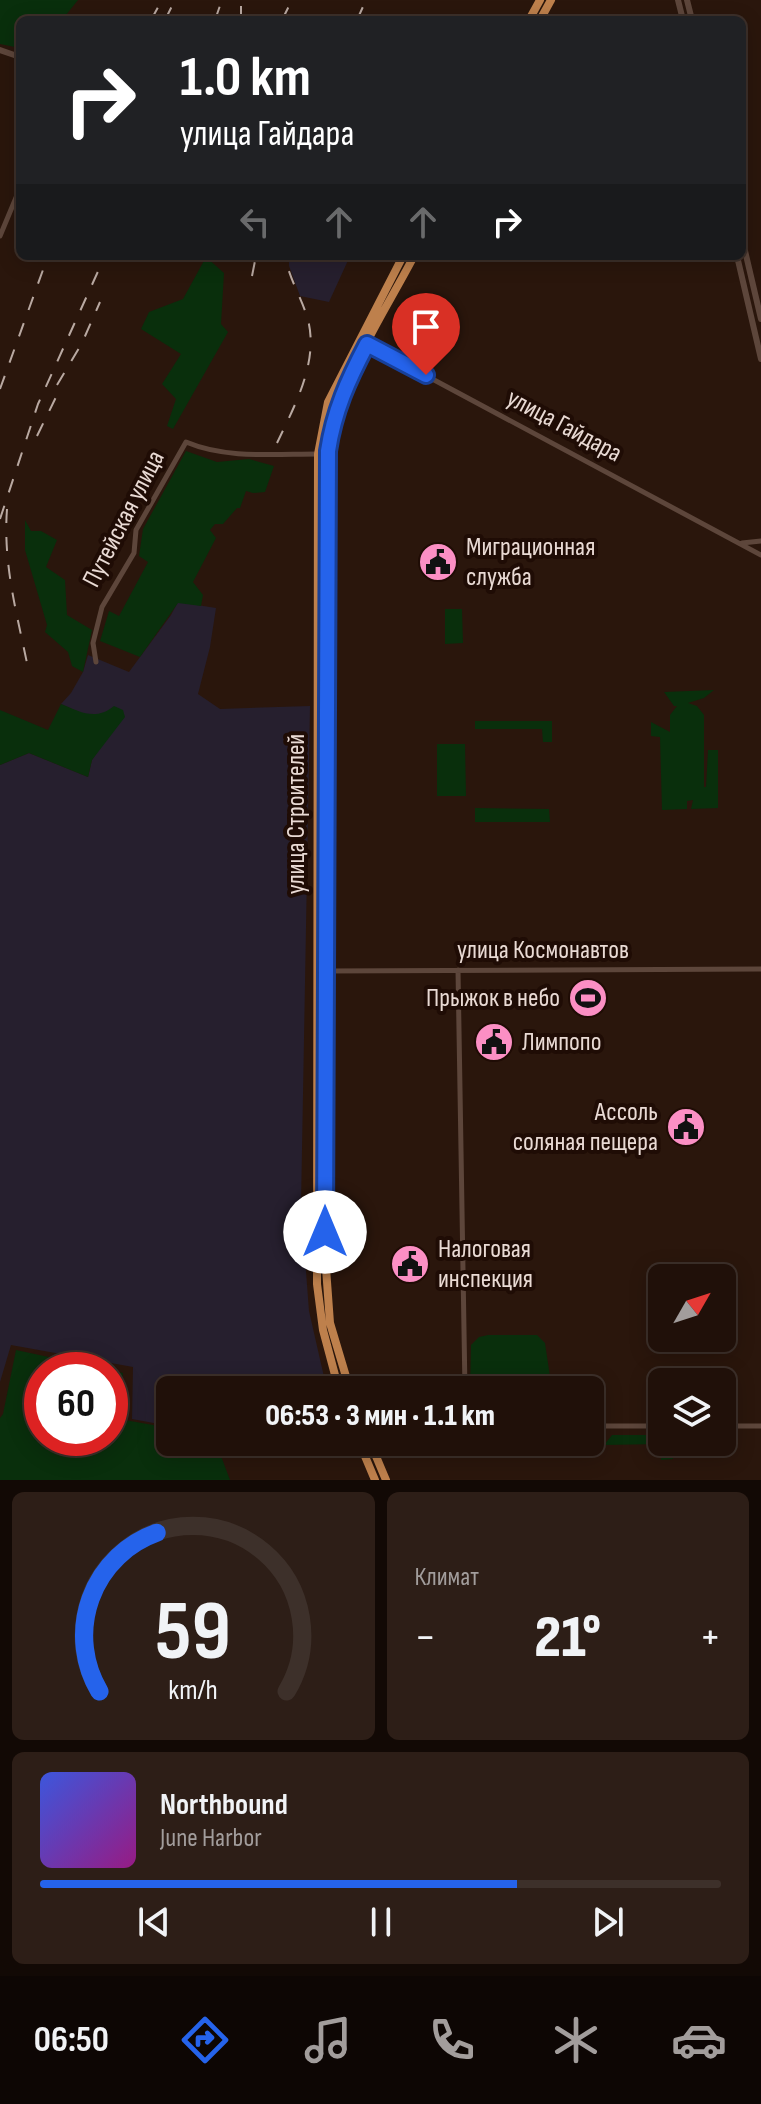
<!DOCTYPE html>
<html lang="ru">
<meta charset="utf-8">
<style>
:root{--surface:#201009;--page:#2d1e17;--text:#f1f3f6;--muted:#a29d9c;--line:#3d302a;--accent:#2563eb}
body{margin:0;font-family:"Sofia Sans Condensed",sans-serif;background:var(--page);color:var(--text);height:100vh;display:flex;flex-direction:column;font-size:30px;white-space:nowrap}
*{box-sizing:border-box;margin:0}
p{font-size:26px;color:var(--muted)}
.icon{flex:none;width:44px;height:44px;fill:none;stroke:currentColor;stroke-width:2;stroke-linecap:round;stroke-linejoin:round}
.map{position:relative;height:1480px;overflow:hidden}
.side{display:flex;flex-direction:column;gap:12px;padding:12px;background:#120905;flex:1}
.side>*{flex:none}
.top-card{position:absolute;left:16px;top:16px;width:730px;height:244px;border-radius:12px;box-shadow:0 4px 20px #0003,0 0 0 2px var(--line);background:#202124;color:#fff;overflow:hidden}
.needle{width:52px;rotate:51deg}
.tools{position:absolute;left:648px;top:1264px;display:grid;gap:16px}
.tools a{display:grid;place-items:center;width:88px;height:88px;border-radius:12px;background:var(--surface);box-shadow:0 4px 20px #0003,0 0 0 2px var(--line);font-size:40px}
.speed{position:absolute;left:24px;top:1352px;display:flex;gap:16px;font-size:40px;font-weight:700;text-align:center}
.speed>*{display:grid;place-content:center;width:104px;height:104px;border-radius:50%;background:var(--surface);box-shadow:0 4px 20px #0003,0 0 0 2px var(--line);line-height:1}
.speed .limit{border:12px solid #d22;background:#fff;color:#111}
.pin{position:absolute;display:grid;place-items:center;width:68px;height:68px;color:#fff;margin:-82px -34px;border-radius:50% 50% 50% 0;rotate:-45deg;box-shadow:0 0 8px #0007}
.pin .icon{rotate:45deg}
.me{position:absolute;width:88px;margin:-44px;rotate:0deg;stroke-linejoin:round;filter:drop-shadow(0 0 6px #0008)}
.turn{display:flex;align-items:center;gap:28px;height:168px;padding:0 32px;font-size:36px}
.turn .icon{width:104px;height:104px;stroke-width:2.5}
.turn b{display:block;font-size:56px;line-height:68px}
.lanes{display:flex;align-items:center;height:76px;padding:0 32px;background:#0003;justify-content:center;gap:40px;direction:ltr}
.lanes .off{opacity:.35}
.big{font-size:60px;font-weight:800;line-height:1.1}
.side .tile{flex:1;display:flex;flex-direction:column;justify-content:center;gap:12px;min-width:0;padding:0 28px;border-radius:12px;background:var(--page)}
.side .dial{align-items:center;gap:0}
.dial svg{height:208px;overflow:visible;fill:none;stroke:var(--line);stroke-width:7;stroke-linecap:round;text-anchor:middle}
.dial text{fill:var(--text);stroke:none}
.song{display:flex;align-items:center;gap:24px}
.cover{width:96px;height:96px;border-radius:12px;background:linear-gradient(135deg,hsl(230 70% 55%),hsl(310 70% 35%))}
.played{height:8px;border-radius:4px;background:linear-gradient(90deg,var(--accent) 70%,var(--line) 70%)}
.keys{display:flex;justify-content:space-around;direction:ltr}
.heat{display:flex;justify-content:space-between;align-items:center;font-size:44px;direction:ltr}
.side .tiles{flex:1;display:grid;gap:12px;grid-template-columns:1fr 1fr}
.tile:last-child{grid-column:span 2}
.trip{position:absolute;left:156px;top:1376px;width:448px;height:80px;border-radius:12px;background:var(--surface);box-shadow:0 4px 20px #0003,0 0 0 2px var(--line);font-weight:800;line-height:80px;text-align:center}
.dock{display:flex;height:128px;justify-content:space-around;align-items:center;background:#0d0604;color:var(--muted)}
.dock .icon{width:56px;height:56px}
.dock .active{color:var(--accent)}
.dock b{font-size:36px;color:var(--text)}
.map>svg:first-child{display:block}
</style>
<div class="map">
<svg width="761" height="1480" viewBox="0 0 761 1480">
<rect width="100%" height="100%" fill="#2a160c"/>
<path fill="#261f2e" d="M289,256H350L329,302L300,296L289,266Z
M178,602L216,608L210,647L198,694L220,709L310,706L301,1205L309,1311L327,1390H170V1426L132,1419L133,1367L11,1345L0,1382V765L29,753L88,777L92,760L102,744L105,714L85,715L61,704L71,693L83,672L88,655L129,672L171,615Z"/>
<path fill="#092f0c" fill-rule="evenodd" d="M0,0H78L62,20H20V48L0,44Z
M206,257L224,273L221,324L228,332L173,429L167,426L176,399L162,384L181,354L141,329L149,312L183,299Z
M186,451L217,462L249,459L274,466L265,492L253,493L246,491L240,508H237L223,524H215L210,530L216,538L193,582L203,595L201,606L178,603L140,657L100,641L109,611L119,616L148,562L139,556L143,529Z
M25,520L31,531H41L57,540L46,567L65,580L67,615L92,630L83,672L72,666L68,652L45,632L47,625L25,550Z
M445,609H462L463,643L445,644Z
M714,690L704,698L688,703L697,706L704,715V787H706L708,750H718V808L691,809L693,800L687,801V809L662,810L660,737L651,736V722L670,732V715L677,706H674L664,692Z
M61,704C80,712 96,721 114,706L123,710L125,717L92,760L88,777L29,753L0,765V710L48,730Z
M475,721H552V742H543L542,729H475Z
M437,744H465L466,796H437Z
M475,808L549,809L550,822H475Z
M488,1335H537L545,1343L552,1390H470L471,1345L479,1337Z
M16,1350L123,1373L119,1419L170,1428V1442H222L221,1456L230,1480H0V1418L3,1414ZM42,1370H110V1438H42Z
M612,1435H662V1442H672L673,1459L661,1460V1444L604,1445Z"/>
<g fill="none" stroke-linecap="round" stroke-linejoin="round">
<path stroke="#5d463b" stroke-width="5" d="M0,236L20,188
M367,344L761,555
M742,543L761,541
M96,662L93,643L102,607L134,553L136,530L186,442C226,459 274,454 318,454
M458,970L465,1390
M326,971L761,969
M590,1426H662
M722,1426H761"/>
<path stroke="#5d463b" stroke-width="6" d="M678,0L683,20
M687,0L692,20
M0,50L20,57
M742,238L761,319
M737,256L761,359"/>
<path stroke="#be804c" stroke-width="8" d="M529,20L540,0
M540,20L551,0
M339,1390L323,1330L317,1284L318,454L328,402L403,256
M350,1390L330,1323L326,1268L328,451C338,380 381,319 414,256
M359,1442L375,1480
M370,1442L386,1480"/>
<path stroke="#b9a9a2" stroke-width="2" stroke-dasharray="14 14" stroke-linecap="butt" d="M151,20L162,0
M165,20L175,0
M215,20L222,0
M241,20V0
M282,20L292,0
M357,20L366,0
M252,276L256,256
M57,385L82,343L100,302
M0,389L48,256
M37,436L58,393
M277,443C294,407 319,362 308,320C302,298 289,279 285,256
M7,509C3,563 16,610 27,663
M0,519L38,404L105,256"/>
</g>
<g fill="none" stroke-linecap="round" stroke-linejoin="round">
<defs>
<path id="route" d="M325,1232L328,451C334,411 348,380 367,344L426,375"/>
</defs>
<use href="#route" stroke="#184099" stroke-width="20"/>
<use href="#route" stroke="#2563eb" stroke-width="14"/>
</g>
<defs>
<symbol id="civic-disc" viewBox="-11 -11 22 22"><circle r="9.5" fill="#fb8fc4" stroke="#1f0c05"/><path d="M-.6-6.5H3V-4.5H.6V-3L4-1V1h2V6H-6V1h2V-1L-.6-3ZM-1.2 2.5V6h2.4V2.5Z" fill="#111"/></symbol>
<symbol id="stadium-disc" viewBox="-11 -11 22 22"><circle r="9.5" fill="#fb8fc4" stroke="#1f0c05"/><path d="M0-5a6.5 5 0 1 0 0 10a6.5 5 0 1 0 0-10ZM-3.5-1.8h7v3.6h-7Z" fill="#111"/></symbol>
</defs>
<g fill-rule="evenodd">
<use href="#civic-disc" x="416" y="540" width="44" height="44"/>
<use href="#stadium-disc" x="566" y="976" width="44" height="44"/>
<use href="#civic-disc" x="472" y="1020" width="44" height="44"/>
<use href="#civic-disc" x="664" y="1105" width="44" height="44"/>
<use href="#civic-disc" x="388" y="1242" width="44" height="44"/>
</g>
<g text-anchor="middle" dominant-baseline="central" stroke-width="8" stroke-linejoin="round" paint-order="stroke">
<g font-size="26" fill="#e9dad4" stroke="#1f0c05">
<text transform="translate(564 426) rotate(28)">улица Гайдара</text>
<text transform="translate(124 519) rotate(-63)">Путейская улица</text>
<text transform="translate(296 814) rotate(-90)">улица Строителей</text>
<text x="543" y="950">улица Космонавтов</text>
</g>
<g font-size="26" fill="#e9dad4" stroke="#1f0c05" text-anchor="start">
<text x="466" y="547">Миграционная<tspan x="466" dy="30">служба</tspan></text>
<text x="560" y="998" text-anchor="end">Прыжок в небо</text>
<text x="522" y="1042">Лимпопо</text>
<text x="658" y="1112" text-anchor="end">Ассоль<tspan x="658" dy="30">соляная пещера</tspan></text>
<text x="438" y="1249">Налоговая<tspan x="438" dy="30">инспекция</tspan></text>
</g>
</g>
</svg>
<div class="tools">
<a><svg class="needle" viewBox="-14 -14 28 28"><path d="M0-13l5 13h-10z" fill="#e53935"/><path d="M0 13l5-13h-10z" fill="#a29d9c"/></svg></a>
<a><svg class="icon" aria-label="layers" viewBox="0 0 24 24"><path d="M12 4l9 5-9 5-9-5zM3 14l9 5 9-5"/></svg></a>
</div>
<div class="speed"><div class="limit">60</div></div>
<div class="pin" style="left:426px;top:375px;background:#d93025"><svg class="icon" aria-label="arrive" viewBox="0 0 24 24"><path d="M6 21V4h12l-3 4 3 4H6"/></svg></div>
<svg class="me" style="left:325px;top:1232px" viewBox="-20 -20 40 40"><circle r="19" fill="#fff"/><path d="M0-13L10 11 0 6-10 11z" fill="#2563eb"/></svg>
<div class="trip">06:53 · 3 мин · 1.1 km</div>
<div class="top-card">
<div class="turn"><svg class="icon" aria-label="right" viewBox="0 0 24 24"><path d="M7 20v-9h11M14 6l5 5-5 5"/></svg><div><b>1.0 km</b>улица Гайдара</div></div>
<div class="lanes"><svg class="icon off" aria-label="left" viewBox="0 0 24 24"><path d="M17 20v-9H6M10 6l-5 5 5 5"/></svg><svg class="icon off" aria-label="ahead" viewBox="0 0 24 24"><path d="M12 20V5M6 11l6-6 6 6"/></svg><svg class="icon off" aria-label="ahead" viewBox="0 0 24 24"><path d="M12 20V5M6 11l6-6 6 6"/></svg><svg class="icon" aria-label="right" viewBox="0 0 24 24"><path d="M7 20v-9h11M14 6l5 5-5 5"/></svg></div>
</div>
</div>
<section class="side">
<div class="tiles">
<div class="tile dial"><svg viewBox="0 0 100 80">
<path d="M14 69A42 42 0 1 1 86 69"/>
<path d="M14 69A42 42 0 0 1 36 8" stroke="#2563eb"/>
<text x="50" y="56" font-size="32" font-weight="700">59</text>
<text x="50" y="72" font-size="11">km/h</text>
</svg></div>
<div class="tile"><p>Климат</p>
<div class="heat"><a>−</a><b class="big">21°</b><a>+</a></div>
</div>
<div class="tile">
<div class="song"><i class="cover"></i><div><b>Northbound</b><p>June Harbor</p></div></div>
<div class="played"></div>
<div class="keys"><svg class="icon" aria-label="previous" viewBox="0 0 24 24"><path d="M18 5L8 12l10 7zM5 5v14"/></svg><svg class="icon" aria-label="pause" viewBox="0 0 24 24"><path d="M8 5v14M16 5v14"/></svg><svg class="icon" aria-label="next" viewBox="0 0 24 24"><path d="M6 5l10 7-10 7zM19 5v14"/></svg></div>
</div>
</div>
</section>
<nav class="dock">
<b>06:50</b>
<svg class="icon active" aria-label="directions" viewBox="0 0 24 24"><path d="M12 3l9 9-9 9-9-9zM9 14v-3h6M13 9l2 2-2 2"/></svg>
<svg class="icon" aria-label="music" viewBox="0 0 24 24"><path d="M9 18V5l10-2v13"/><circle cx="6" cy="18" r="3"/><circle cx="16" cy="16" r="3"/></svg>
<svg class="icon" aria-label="phone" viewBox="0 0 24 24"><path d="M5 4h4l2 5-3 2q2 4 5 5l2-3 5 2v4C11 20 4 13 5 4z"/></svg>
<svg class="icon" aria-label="climate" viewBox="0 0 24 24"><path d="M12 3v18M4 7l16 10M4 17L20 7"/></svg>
<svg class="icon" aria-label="car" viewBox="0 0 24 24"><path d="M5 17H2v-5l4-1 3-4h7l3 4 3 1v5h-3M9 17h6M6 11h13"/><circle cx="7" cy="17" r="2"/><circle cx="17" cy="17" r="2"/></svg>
</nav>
